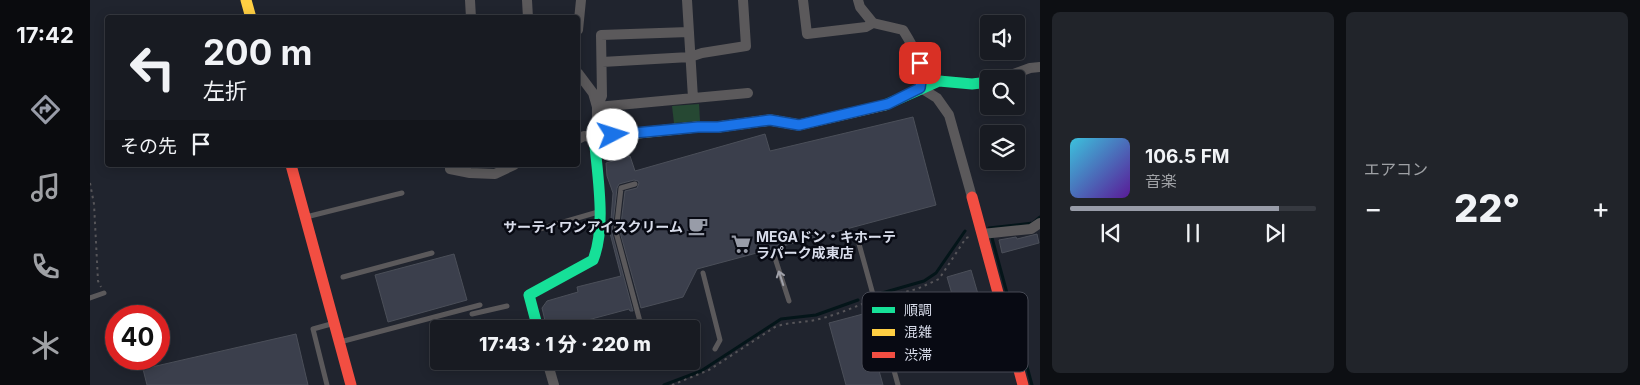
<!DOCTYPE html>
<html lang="ja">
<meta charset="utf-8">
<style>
:root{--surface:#181b22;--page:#21242a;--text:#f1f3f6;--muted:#9fa1a5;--line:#363940;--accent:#989ca8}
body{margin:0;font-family:Inter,"Noto Sans JP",sans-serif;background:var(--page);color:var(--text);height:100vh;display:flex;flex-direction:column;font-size:19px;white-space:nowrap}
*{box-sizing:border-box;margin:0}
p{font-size:16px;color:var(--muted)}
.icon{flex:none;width:28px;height:28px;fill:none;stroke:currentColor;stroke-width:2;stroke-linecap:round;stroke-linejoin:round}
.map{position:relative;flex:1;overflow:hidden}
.details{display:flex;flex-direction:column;gap:12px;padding:12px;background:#0d0f13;width:600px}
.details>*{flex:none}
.banner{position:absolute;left:15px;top:15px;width:475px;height:152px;border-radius:5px;box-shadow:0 2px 12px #0003,0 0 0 1px var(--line);background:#181b22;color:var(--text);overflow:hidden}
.buttons{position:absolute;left:890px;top:15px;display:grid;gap:10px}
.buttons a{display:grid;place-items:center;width:45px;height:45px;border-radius:5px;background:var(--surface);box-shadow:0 2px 12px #0003,0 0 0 1px var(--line);font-size:25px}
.speed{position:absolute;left:15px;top:305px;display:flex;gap:10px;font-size:25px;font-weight:700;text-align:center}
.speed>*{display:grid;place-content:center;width:65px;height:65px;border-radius:50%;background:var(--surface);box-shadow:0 2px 12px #0003,0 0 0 1px var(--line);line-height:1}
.speed .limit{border:8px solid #d22;background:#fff;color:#111}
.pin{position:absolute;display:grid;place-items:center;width:42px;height:42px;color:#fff;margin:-21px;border-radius:10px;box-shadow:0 2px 8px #0006}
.me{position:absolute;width:55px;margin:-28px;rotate:85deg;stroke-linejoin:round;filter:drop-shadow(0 0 4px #0008)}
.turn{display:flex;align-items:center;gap:18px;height:105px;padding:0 15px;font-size:22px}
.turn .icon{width:65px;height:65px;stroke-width:2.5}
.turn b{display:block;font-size:35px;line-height:42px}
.then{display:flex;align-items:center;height:48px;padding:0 15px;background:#0003;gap:10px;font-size:19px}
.big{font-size:38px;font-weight:800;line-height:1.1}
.details .widget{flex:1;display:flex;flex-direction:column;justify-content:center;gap:8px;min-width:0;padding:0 18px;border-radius:8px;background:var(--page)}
.song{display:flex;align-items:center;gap:15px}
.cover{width:60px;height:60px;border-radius:8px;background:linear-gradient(135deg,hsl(190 70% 55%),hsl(270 70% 35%))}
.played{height:5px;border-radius:2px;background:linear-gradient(90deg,var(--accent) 85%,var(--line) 85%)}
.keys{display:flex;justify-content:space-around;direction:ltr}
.heat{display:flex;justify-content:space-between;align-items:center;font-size:28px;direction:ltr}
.details .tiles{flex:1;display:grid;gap:12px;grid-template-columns:repeat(2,1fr)}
.trip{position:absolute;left:340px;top:320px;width:270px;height:50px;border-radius:5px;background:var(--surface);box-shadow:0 2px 12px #0003,0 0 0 1px var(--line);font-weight:800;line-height:50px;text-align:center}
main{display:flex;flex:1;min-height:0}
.tab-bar{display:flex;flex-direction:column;width:90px;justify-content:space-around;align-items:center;background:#0a0b0e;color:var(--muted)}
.tab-bar .icon{width:35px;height:35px}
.tab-bar .current{color:var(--accent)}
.tab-bar b{font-size:22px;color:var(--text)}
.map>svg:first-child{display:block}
</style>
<main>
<nav class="tab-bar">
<b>17:42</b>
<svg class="icon current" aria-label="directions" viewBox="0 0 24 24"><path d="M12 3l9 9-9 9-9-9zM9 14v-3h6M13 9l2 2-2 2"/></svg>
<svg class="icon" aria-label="music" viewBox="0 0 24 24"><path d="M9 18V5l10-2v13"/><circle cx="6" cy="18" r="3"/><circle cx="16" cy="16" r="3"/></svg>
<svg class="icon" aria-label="phone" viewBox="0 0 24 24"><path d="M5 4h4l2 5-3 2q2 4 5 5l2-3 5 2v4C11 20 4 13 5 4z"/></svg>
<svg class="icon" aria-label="climate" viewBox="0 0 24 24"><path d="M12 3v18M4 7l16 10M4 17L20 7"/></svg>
</nav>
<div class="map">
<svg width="950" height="385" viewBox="0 0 950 385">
<rect width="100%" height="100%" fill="#20242e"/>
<path fill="#264833" d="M609,104L610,121L584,123L582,106Z"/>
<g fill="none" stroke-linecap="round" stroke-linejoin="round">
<path stroke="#041519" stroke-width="3" d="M899,228L943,223L950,217
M902,238L942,385
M792,293L834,281L846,273L875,231
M574,385L611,371L691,319L726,315L768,300"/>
</g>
<path fill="#3b3f4c" stroke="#4b4f59" d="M823,117L846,205L607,269L593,297L551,308L530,232L535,191L547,188L549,183L548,181L544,180L529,184L527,188L522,233L543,311H540L539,309L464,329H457L452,308L457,301L488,292L487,287L531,276L520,233L523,193L517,176L516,163L540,156L545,171L675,134L680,151Z
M947,234L949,243L912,253L909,240L926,237L927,239Z
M364,254L377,300L298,322L285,275Z
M881,270L888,294L864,301L857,277Z
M773,314L793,385H756L739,323Z
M206,334L218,385H57L53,369Z"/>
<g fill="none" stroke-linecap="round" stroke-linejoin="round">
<path stroke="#565559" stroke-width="2" stroke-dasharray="2.5 4" stroke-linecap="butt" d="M0,183L4,204L8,281L11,287
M791,298L827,289L849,279L876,238L879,237
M582,385L619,370L685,327C698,322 711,323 725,320C743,316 760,309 777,302"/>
<path stroke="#5b595b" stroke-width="5" d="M545,184L531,188L526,232L552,329
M216,217L312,193
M446,230L508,212
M766,233L808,385
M684,255L699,301
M613,273L630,340L625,349
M253,277L342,253
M0,298L14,293
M382,314L417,306
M792,326L908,296
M250,342L390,305
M561,361L563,366
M237,385L223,329L241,324"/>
<path stroke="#5b595b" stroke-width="10" d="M380,0L381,18
M437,0L438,18
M597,0L603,98
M713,0L717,34L776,27L783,23L813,30C826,51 833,63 831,88L847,98L859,115L882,197
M768,0L770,7L783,23
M488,30L491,0
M599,32L511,35L512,96L507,107L658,93
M512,62L600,57L612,53L656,46L653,0
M488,73L503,93L507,107V137L494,136L488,139
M910,79L940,68L950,67
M360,169L380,173L405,174L424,165
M892,234L941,229L950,223
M457,361L464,385"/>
<path stroke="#16e098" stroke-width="11" d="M795,105L849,81L882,84L899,82
M448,329L439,295L503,260C516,229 508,179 505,146L507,137L518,136"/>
<path stroke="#ffcf43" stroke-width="11" d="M156,0L161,18
M518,136L607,127H628L680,120L709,125L795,105"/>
<path stroke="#f24e42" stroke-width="11" d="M201,165L261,385
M882,197L933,385"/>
</g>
<defs><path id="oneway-shaft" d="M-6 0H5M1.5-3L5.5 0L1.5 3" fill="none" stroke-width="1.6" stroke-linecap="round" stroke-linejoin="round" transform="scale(1.25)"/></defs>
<use stroke="#a0a1aa" href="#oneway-shaft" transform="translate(691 278) rotate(-108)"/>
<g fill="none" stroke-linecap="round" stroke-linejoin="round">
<defs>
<path id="route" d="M523,135L608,127H628L680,120L709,125L798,104L830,88L832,73L830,63"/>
</defs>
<use href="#route" stroke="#114b97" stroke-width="12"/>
<use href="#route" stroke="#1a73e8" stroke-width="9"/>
</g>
<defs>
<symbol id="cafe-bare" viewBox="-9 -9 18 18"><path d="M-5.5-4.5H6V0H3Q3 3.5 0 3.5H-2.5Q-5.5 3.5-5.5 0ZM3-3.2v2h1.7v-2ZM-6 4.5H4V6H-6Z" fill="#989ca8" stroke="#080a13" stroke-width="2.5" paint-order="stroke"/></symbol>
<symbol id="supermarket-bare" viewBox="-9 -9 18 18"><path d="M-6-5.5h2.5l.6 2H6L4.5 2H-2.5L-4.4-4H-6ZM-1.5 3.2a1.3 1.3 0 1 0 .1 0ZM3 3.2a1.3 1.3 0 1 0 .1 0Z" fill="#989ca8" stroke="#080a13" stroke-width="2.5" paint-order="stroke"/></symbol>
</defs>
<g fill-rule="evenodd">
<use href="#cafe-bare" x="594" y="212" width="28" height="28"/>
<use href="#supermarket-bare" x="637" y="230" width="28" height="28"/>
</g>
<g text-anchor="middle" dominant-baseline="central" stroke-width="5" stroke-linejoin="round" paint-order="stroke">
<g font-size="14" font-weight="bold" fill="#d8dcea" stroke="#080a13" text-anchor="end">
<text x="593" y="226">サーティワンアイスクリーム</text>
<text x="666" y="236" text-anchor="start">MEGAドン・キホーテ<tspan x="666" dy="16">ラパーク成東店</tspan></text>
</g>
</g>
<rect x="772" y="292" width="166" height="80" rx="8" fill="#080a13" stroke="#464954" stroke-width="1"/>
<rect x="782" y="307" width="23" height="6" fill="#16e098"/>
<rect x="782" y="329" width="23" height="7" fill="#ffcf43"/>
<rect x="782" y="352" width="23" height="6" fill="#f24e42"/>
<g font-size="14" fill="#d8dcea">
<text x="814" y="315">順調</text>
<text x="814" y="337">混雑</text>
<text x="814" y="360">渋滞</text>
</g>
</svg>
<div class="buttons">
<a><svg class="icon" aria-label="sound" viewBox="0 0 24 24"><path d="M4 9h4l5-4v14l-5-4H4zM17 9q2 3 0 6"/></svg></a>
<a><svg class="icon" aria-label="search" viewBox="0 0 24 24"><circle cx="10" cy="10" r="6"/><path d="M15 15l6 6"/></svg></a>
<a><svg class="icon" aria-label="layers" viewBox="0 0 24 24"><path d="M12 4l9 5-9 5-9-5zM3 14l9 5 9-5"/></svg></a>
</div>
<div class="speed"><div class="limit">40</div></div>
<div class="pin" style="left:830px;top:63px;background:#d93025"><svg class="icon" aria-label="arrive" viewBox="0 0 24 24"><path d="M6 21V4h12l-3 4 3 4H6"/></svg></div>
<svg class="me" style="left:523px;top:135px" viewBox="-20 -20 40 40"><circle r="19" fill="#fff"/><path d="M0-13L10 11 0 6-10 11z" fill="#1a73e8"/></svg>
<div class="trip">17:43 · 1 分 · 220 m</div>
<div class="banner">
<div class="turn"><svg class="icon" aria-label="left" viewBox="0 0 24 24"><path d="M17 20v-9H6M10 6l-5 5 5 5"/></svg><div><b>200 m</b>左折</div></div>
<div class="then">その先<svg class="icon" aria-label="arrive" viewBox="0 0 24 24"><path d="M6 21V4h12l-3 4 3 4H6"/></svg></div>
</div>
</div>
<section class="details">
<div class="tiles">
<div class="widget">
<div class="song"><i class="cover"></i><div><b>106.5 FM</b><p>音楽</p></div></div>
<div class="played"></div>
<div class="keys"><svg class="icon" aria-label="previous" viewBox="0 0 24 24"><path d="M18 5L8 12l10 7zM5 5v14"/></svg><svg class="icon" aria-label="pause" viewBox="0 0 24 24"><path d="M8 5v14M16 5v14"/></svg><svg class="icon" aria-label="next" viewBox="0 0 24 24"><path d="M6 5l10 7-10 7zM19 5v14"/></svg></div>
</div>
<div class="widget"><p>エアコン</p>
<div class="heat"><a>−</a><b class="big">22°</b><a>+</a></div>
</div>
</div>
</section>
</main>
